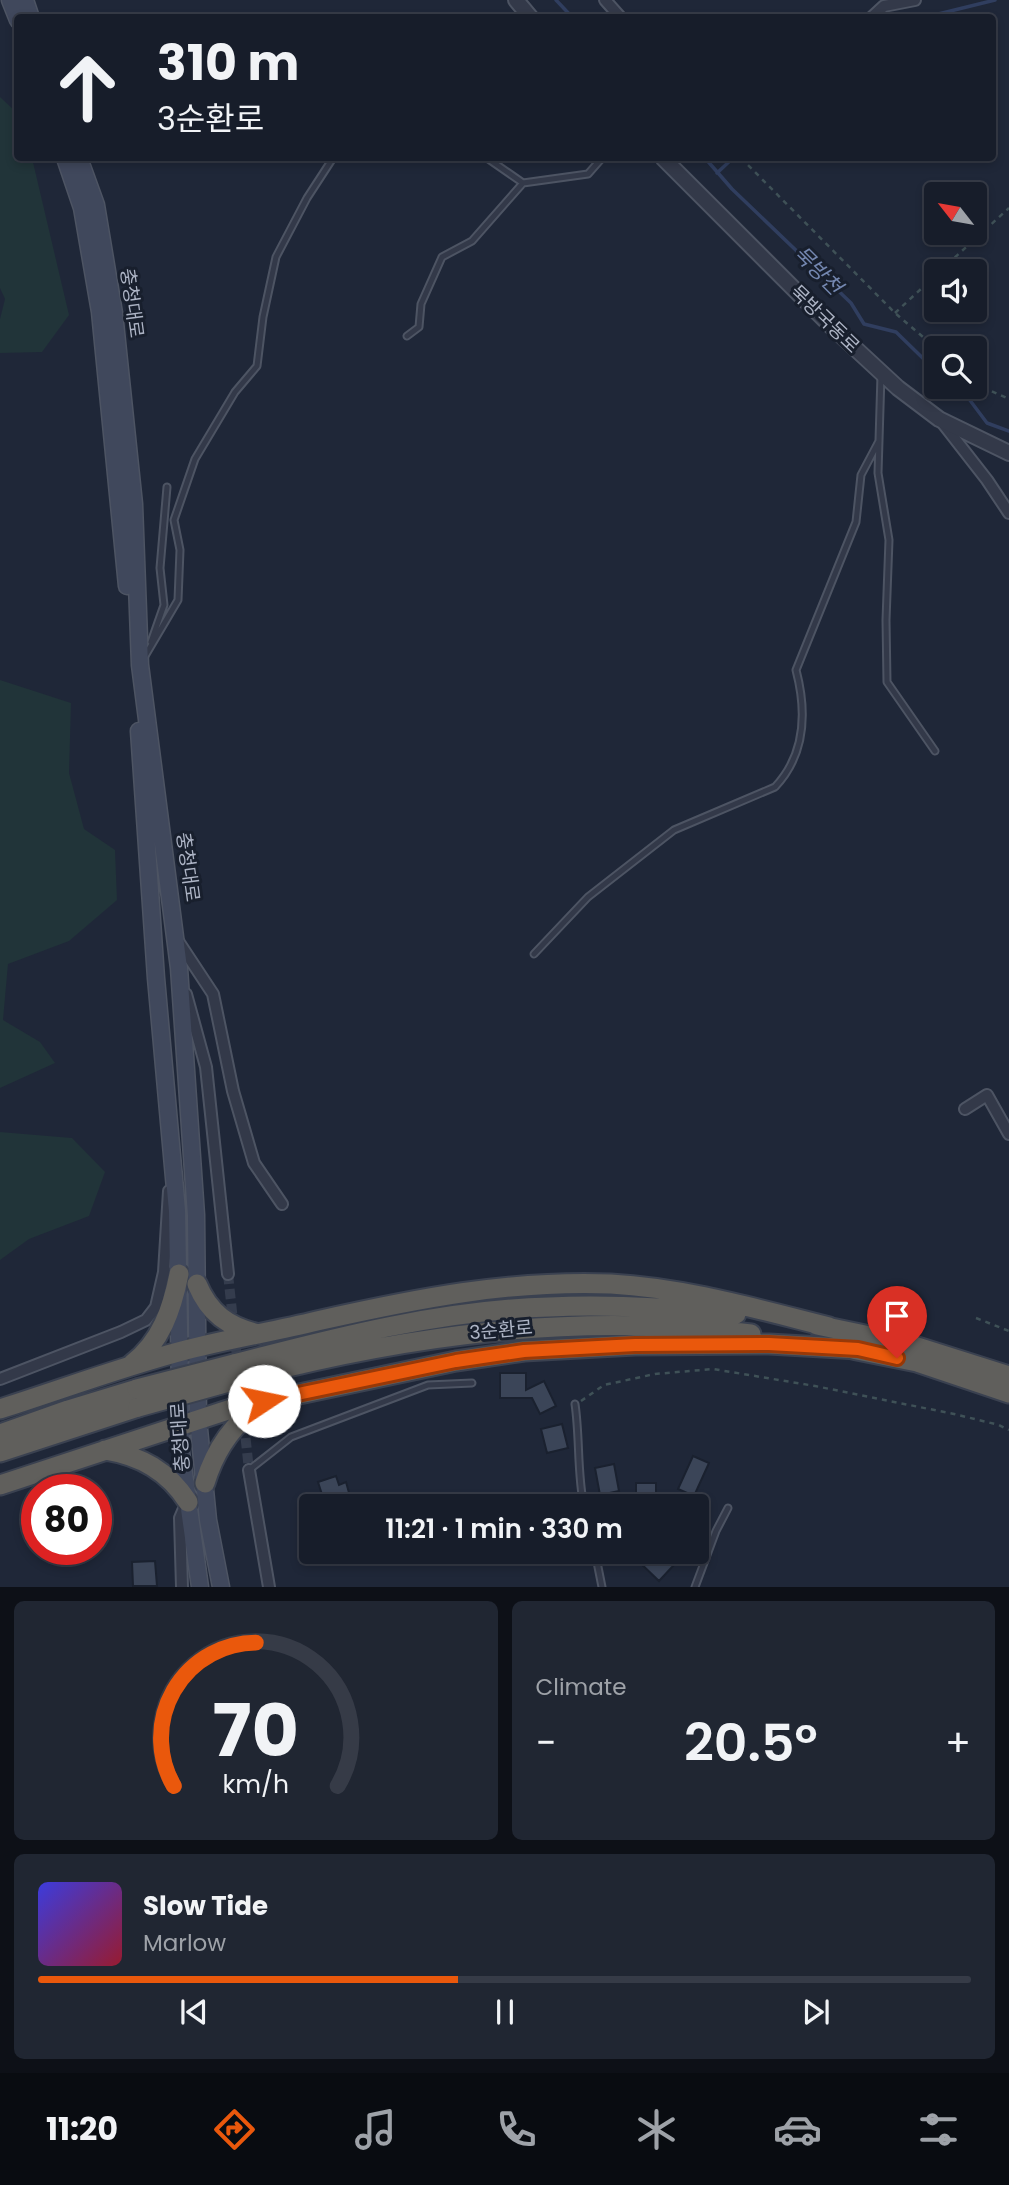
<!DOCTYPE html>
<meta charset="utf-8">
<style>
:root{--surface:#171d2a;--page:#202632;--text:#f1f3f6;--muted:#9ea2a8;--line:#363b47;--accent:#ea580c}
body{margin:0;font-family:Poppins,"Noto Sans KR",sans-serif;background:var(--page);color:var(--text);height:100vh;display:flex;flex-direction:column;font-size:26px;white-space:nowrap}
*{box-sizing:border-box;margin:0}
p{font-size:23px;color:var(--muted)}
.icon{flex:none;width:38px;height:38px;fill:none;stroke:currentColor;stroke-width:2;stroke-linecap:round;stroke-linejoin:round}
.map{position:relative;height:1587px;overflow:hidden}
.details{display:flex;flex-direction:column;gap:14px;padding:14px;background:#0d1017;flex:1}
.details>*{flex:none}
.top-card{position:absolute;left:14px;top:14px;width:982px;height:147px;border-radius:7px;box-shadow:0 4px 10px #0003,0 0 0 2px var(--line);background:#171d2a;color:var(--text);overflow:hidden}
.needle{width:46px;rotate:301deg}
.fabs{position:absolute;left:924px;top:182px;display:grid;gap:14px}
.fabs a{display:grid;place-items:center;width:63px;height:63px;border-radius:7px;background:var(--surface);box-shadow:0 4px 10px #0003,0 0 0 2px var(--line);font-size:35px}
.speed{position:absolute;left:21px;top:1474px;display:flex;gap:14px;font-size:35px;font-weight:700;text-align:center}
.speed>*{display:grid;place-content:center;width:91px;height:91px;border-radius:50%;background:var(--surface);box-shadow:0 4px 10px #0003,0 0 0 2px var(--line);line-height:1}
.speed .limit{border:10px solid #d22;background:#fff;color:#111}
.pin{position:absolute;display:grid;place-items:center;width:60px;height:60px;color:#fff;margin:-72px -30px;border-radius:50% 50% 50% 0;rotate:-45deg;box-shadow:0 0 7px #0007}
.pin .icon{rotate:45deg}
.me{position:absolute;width:77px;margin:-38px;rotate:79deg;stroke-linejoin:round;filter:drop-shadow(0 0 5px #0008)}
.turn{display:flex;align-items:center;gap:24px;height:147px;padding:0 28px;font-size:32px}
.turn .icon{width:91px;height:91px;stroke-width:2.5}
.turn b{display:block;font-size:49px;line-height:60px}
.big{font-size:52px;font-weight:600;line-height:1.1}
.details .card{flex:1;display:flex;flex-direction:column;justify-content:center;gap:10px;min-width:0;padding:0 24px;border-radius:10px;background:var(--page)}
.details .dial{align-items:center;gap:0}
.dial svg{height:182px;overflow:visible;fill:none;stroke:var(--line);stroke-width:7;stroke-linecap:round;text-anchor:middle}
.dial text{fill:var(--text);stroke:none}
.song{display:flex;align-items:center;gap:21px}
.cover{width:84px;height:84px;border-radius:10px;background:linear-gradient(135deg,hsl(240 70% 55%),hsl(350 70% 35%))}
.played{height:7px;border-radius:4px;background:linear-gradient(90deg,var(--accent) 45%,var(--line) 45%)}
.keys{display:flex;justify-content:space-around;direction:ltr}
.heat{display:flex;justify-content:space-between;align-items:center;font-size:38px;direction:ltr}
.details .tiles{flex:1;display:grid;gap:14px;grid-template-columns:1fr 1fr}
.card:last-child{grid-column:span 2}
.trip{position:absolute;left:299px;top:1494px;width:410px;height:70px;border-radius:7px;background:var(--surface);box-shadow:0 4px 10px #0003,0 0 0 2px var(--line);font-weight:600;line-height:70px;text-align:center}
.tab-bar{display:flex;height:112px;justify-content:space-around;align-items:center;background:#090c11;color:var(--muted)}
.tab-bar .icon{width:49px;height:49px}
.tab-bar .active{color:var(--accent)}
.tab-bar b{font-size:32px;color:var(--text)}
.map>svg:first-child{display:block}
</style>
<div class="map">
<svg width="1009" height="1587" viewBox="0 0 1009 1587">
<rect width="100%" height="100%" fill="#1f2738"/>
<path fill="#213439" d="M0,97L17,113L18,158H32L69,315L42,352L0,353V319L5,299L0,288Z
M0,680L71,703L69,773L84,829L115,850L117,900L69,941L8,964L3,1020L40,1042L55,1063L0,1088Z
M0,1132L72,1138L105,1172L89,1216L29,1239L0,1260Z"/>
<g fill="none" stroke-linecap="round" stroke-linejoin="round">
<path stroke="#303e5f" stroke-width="3.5" d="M556,0L573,18
M922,18L995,0
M705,158L732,189L851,303L864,324L896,332L936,371
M717,173L733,158
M957,387L963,391L987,423L1009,431"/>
</g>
<path fill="#3b4558" stroke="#1a212f" stroke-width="2" d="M500,1373H526V1390L544,1381L556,1406L540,1414L532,1398H500Z
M562,1424L568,1448L547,1453L541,1429Z
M693,1456L709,1463L694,1496L678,1489Z
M614,1464L619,1491L600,1495L595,1468Z
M336,1476L339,1485L346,1482L353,1507H326L318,1482Z
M636,1483H656V1501H636Z
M641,1552H658L673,1566L659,1581L635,1558Z
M155,1561L157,1586H133L132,1562Z"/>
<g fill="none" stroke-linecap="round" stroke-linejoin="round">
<path stroke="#343c4d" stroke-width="10" stroke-dasharray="10 5" stroke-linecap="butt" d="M228,1274L249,1470"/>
<defs>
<path id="service" d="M487,158L523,183L588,174L602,158
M407,336L419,327L421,304L442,257L472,241L523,183
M881,375L878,473L889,540L886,620L887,682L935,751
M151,642L164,605L160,568L167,487
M145,656L178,600L180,550L174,520L195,459L235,392L257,366L263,317L276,257L307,198L333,158
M534,954L588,897L674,830L775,787C805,755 807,712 796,670L856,522L861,475L879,441
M575,1404C580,1438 577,1473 584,1507
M249,1470L291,1437L428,1385L472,1383
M595,1552L602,1587
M695,1587L716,1531L728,1508"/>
<path id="minor" d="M605,0L621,18
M871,18L884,6L915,0
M941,421L987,480L1009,513
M178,941L213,994L233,1091L254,1163L282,1204
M186,994L206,1067L228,1274
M965,1109L987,1095L1009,1134
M0,1379L121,1332L146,1320L156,1307L164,1272L169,1191
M249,1470L269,1587
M182,1587L180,1518L186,1504"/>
<path id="tertiary" d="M516,0L531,18
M663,158L831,326L898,388L939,419L1009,453"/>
<path id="secondary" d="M10,0L18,20
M25,0L31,18
M65,158L82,208L100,312L127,586
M79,158L96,205L114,313L134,504L140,665L179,968L196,1215L198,1419L208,1520L221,1587
M139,731L156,978L177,1211L181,1452L200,1587"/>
<path id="trunk" d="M197,1284C209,1313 228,1327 259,1334
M817,1325L908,1344L1009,1376
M847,1348L917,1362L1009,1393
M132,1364C161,1342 172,1309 179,1274
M234,1364C337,1337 442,1310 549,1307C611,1304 674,1308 736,1314
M236,1380C407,1335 574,1312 751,1334
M0,1409C60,1390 121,1367 182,1351C227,1339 272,1332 317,1321C415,1299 509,1280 611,1284C685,1288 757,1309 829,1327
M0,1434L68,1410L137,1389
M105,1450C141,1456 168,1471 188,1502
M0,1452L138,1407
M205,1483C215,1450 233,1423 262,1404
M0,1485L237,1407L456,1361L524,1351L635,1345L769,1344L858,1349"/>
</defs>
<use href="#service" stroke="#4d5463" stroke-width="9"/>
<use href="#minor" stroke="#4d5463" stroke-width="14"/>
<use href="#tertiary" stroke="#4d5463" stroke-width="18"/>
<use href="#secondary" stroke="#4d5463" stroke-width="19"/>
<use href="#trunk" stroke="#3a4150" stroke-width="23"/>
<path stroke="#3f5157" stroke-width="2.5" stroke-dasharray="5 5" stroke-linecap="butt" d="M741,158L895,313L936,348
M940,271L1009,208
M895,313L936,275
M975,381L982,387L1009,399
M976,1318L1009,1331
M581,1401L604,1385L655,1374L713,1369L815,1386L954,1414L999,1425L1009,1430"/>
<use href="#service" stroke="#333949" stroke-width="5"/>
<use href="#minor" stroke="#333949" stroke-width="10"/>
<use href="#tertiary" stroke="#333949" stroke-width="14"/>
<use href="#secondary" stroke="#40485c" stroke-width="16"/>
<use href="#trunk" stroke="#605f5c" stroke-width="19"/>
<defs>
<path id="trunk-bridge" d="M137,1389L234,1364
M138,1407L236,1380"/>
</defs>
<use href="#trunk-bridge" stroke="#3a4150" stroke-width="23" stroke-linecap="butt"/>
<use href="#trunk-bridge" stroke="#605f5c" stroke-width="19"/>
</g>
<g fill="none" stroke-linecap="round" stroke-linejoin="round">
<defs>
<path id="route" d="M264,1401L456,1361L524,1351L635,1345L769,1344L858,1349L897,1358"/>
</defs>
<use href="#route" stroke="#983908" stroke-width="18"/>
<use href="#route" stroke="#ea580c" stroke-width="12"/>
</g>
<g text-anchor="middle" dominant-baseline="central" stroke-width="6" stroke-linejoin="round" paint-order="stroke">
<g font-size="19" fill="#adb4c5" stroke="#181f2d">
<text transform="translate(132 303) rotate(82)">충청대로</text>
<text transform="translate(825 319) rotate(44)">묵방국동로</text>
<text transform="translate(188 867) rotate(82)">충청대로</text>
<text transform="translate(501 1330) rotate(-5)">3순환로</text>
<text transform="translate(180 1437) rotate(-94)">충청대로</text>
</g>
<g font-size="21" font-style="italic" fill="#7487b0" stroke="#181f2d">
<text transform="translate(818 270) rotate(45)">묵방천</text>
</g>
</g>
</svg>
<div class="fabs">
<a><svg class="needle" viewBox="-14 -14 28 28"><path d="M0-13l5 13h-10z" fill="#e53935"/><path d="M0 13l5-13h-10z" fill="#9ea2a8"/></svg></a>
<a><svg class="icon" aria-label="sound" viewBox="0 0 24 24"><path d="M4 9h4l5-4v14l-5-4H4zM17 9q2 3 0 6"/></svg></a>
<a><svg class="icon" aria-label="search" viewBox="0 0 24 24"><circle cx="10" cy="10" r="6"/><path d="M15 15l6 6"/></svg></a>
</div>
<div class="speed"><div class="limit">80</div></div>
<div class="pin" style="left:897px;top:1358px;background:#d93025"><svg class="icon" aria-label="arrive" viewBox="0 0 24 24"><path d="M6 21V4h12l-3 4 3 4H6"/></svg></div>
<svg class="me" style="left:264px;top:1401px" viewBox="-20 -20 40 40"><circle r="19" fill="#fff"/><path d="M0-13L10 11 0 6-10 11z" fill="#ea580c"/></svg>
<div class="trip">11:21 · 1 min · 330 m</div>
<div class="top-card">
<div class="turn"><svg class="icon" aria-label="ahead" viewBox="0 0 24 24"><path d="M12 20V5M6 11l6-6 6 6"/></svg><div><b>310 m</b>3순환로</div></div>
</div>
</div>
<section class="details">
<div class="tiles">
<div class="card dial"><svg viewBox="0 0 100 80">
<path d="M14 69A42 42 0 1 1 86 69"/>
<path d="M14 69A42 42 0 0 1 50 6" stroke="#ea580c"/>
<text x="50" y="56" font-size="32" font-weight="700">70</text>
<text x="50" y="72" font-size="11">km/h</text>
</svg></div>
<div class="card"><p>Climate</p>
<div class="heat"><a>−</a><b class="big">20.5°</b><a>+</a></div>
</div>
<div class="card">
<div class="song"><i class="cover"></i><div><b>Slow Tide</b><p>Marlow</p></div></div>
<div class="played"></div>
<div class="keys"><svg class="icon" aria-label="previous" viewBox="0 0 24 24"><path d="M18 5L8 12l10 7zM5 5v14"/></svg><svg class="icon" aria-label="pause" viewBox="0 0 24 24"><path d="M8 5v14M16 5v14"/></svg><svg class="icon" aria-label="next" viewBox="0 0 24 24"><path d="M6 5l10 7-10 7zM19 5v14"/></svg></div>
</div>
</div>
</section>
<nav class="tab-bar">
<b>11:20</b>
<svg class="icon active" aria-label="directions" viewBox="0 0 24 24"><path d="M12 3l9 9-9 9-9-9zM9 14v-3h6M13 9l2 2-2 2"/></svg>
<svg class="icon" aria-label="music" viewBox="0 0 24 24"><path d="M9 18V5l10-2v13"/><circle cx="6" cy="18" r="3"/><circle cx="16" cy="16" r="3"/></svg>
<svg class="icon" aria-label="phone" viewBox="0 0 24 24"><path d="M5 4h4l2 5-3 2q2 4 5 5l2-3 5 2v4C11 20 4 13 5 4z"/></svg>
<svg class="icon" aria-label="climate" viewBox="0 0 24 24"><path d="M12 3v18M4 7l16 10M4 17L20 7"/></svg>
<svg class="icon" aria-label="car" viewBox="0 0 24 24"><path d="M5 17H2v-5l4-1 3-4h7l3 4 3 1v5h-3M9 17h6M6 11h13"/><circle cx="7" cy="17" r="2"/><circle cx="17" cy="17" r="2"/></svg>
<svg class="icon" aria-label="filters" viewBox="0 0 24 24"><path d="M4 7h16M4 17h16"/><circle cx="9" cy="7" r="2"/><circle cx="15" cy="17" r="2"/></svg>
</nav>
